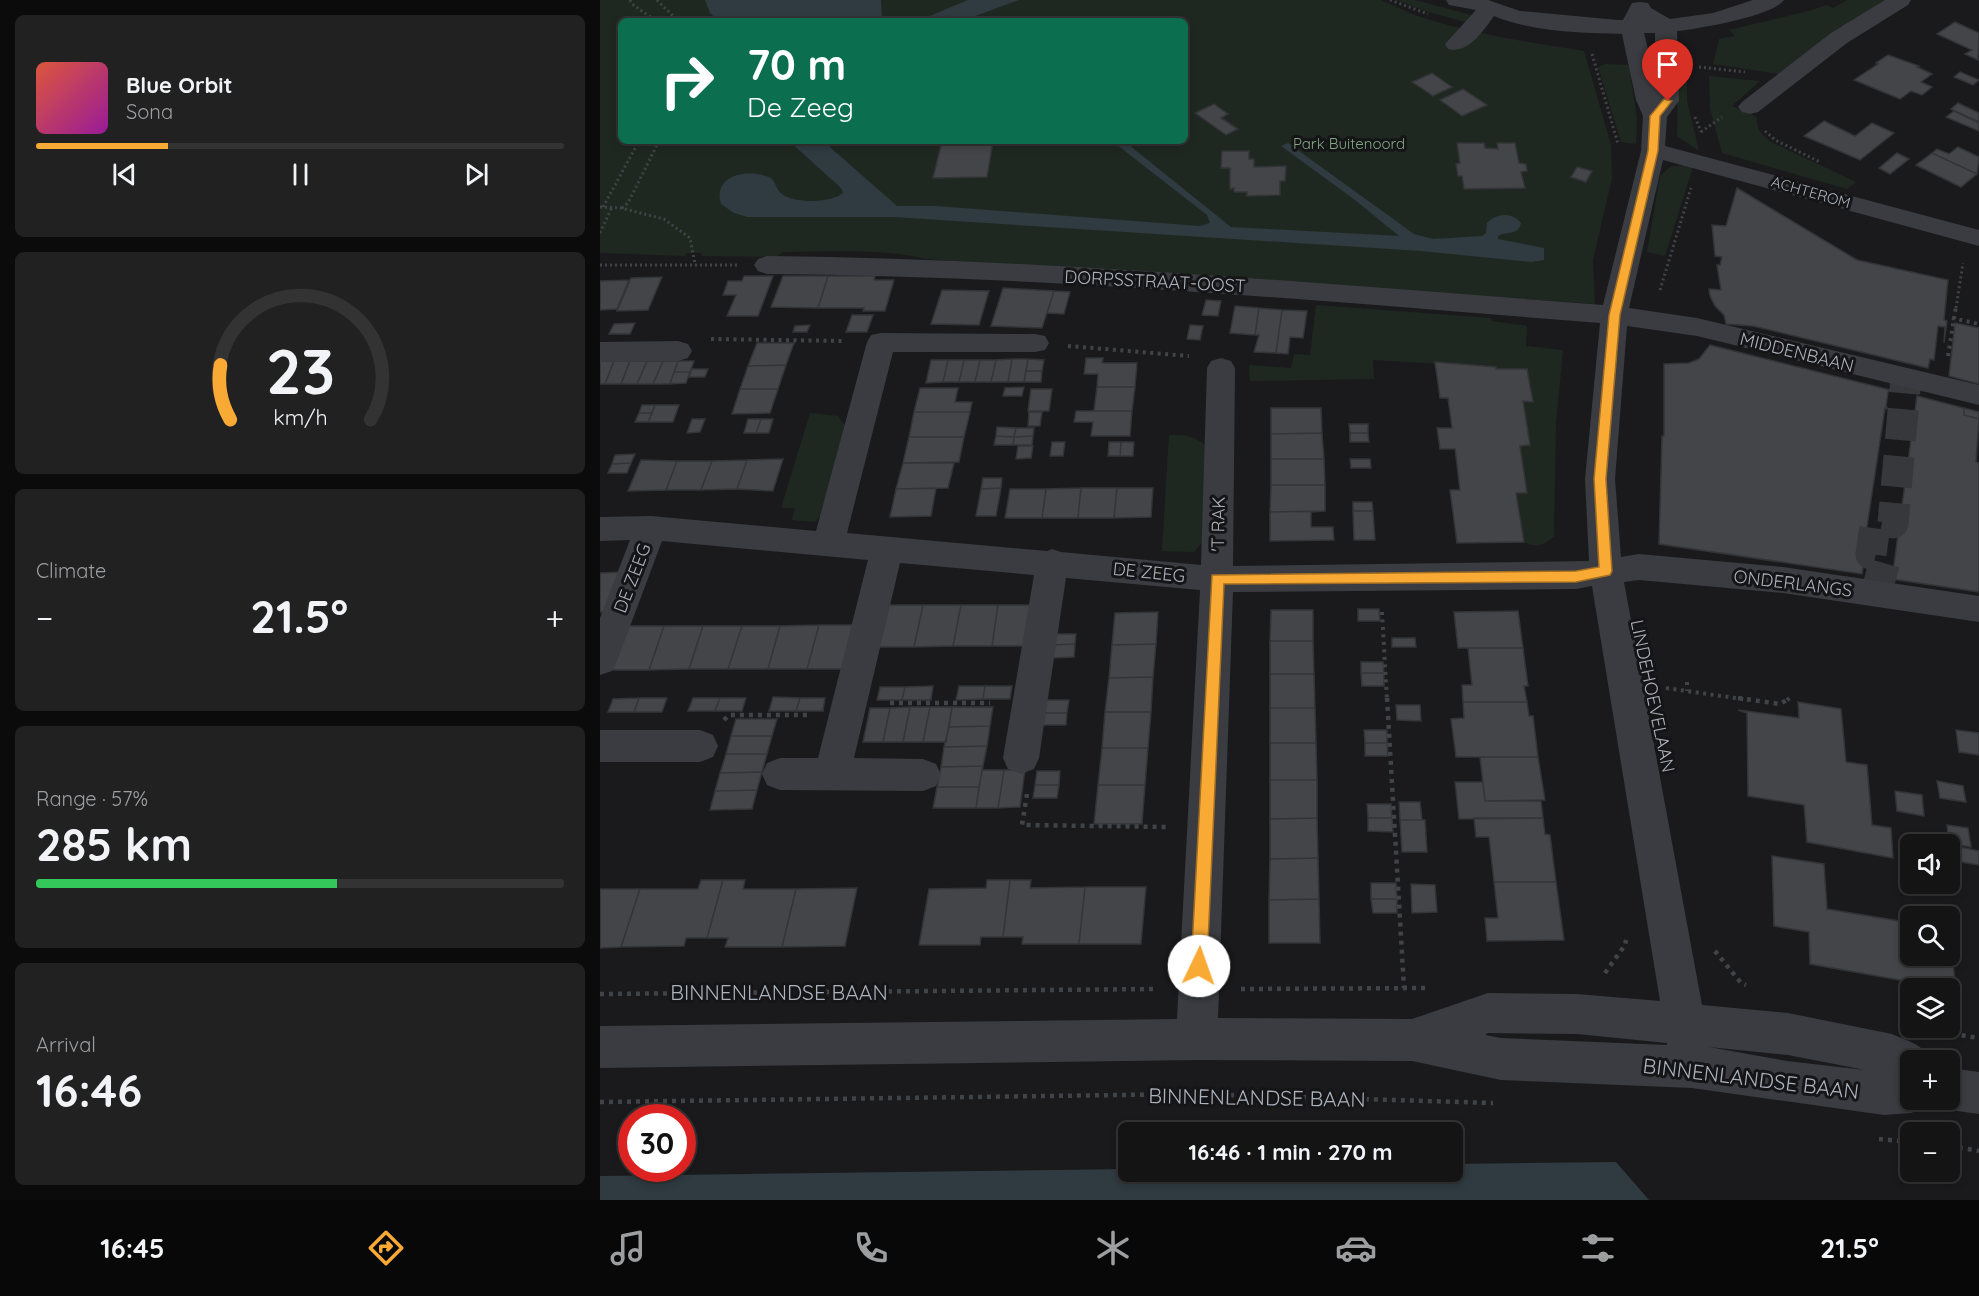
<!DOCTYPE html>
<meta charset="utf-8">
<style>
:root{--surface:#141415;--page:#212122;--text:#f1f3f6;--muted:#9d9ea0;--line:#333334;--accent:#f9aa35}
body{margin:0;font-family:Quicksand,sans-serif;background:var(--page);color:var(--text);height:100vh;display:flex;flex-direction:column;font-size:22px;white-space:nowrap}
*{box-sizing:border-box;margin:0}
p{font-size:20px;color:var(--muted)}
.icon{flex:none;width:33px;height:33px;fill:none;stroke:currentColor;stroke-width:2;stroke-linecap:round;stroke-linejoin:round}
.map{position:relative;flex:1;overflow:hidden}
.details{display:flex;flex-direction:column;gap:15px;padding:15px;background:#0b0b0c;width:600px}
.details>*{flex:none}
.hud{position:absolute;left:18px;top:18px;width:570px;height:126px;border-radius:9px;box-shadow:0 3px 9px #0003,0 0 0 2px var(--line);background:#0b6e4f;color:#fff;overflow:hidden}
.fabs{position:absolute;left:1300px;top:834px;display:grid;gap:12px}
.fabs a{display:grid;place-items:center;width:60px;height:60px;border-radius:9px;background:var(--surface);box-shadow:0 3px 9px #0003,0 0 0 2px var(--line);font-size:30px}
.speed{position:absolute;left:18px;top:1104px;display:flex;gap:12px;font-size:30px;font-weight:700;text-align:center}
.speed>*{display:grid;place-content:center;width:78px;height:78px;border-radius:50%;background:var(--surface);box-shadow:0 3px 9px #0003,0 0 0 2px var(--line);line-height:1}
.speed .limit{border:9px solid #d22;background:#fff;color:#111}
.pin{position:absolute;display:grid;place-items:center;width:51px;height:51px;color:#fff;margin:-62px -26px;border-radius:50% 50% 50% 0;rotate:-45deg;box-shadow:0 0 6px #0007}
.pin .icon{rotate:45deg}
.me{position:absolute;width:66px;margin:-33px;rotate:3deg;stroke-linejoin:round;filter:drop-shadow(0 0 4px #0008)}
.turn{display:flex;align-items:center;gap:21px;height:126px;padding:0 30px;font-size:27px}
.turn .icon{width:78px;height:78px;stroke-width:2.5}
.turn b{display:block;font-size:42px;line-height:51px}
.big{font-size:45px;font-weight:700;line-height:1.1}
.details .widget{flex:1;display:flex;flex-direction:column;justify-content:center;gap:9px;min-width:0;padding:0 21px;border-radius:9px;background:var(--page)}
.details .dial{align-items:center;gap:0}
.dial svg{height:156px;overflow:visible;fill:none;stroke:var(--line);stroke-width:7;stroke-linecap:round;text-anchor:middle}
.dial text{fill:var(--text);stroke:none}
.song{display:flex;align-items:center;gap:18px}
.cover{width:72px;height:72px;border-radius:9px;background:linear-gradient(135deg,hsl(10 70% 55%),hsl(300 70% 35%))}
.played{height:6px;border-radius:3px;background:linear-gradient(90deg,var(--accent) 25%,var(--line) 25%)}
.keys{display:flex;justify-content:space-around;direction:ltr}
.heat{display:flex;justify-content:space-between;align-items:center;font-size:33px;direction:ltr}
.charge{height:9px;border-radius:4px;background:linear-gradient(90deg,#34c759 57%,var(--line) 0)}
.trip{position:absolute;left:518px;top:1122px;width:345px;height:60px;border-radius:9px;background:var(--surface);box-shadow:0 3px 9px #0003,0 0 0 2px var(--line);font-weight:700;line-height:60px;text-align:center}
.menu{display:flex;height:96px;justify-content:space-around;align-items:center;background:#080808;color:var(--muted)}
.menu .icon{width:42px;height:42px}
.menu .on{color:var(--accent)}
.menu b{font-size:27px;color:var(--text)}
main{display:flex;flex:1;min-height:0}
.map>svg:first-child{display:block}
</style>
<main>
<section class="details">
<div class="widget">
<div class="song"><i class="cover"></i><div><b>Blue Orbit</b><p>Sona</p></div></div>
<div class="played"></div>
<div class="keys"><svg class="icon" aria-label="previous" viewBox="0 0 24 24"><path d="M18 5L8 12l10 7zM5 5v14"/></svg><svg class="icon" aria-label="pause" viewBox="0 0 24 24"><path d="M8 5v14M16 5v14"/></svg><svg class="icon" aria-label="next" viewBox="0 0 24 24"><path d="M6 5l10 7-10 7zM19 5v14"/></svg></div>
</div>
<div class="widget dial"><svg viewBox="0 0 100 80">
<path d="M14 69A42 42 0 1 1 86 69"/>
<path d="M14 69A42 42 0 0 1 9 41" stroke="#f9aa35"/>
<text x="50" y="56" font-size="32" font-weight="700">23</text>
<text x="50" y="72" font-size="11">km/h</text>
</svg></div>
<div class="widget"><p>Climate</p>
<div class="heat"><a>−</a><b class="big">21.5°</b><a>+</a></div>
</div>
<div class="widget"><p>Range · 57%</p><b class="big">285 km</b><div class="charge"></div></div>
<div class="widget"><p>Arrival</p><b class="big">16:46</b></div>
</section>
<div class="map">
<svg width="1379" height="1200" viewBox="0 0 1379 1200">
<rect width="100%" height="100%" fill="#1a1a1c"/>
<path fill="#1f2820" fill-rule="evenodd" d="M0,0H781L817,16L851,26L905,38L984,51L1011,145L1012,178L993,260L995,304L326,259C280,248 230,252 183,252L176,257L102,256L101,253H86L85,256L0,253ZM21,21H585V141H21Z
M797,0H815L875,16L869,23L828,12Z
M1247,0H1290L1179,74L1113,64L1119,39L1135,36L1129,30L1212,10L1226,5L1233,8Z
M1006,64L1029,65L1037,119L1036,144L1021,142L998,67Z
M1078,68L1087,71V101L1099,151L1077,136Z
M1109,76L1160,81L1132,106L1157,117C1156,129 1161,134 1171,142L1256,182L1247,189L1122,153L1110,108Z
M1085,165L1093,167L1065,256L1047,252L1060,176L1070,167Z
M716,305L891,318L892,321L927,326L926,346L963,350L956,424L954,536C945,545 936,549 924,542L916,493L927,492L920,446L930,445L923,401H933L927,369H896L895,367L773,360L774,379L650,381L649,365L691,368L694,354L710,355Z
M210,413L238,416L244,424L245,432L223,512L215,522L192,520L195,508H181Z
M569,435C585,435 594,435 606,446L604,540L594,552L562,551Z"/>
<path fill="#2f3a41" d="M105,0H281L282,21H119L110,13Z
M368,0H419L362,21H318Z
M189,141H223L297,206H336L600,226L610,223L607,215L512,141H524L631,227L799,236L755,200L681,146L688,143L814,234L833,239L882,236L886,233L887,223C896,213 912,212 921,223C918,236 907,231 898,236V239L944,248V260L931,262L821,251L293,217H147L134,213L121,204C112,174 150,168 171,178C176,182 176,190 182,194C194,204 232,203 243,193L241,188Z
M1016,1162L1049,1200H0V1176L528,1169V1172H852V1164Z"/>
<path fill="#444549" stroke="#333438" stroke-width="1.5" d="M1355,22L1379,33L1378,60L1365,54L1372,50L1337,34Z
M1288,55L1319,66L1317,67L1332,74L1321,82L1332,87L1322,95L1311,91L1300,99L1254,80L1278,64L1276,63Z
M1360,72L1379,80L1373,85L1354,77Z
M832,73L852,87L833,96L812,82Z
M863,89L887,105L862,116L840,100Z
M1358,103L1379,113V122L1351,109Z
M614,104L628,114L621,118L638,129L626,135L595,113Z
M1354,111L1379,123V131L1346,117Z
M1224,121L1255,136L1272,123L1294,133L1260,160L1204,136Z
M342,141H393L387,177L333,178Z
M857,143H884L885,148L898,149L897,143H915L919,163L926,164L927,171L921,172L925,188L864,189L862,176H858L856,164L860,163Z
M1358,147L1379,157L1377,174L1332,153L1337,149L1349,154Z
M622,151H649V159H654V167L686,166L685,181H680V195L647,196V192H634V188L630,189V168H621Z
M1297,153L1309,159L1290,174L1279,168Z
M1332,153L1377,174L1361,187L1316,165Z
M977,167L992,171L986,182L971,177Z
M1137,188L1257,260L1348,280L1344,320L1347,321L1344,343L1345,327L1338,326L1334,360L1330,359L1328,368L1153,326L1126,324L1124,315L1115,306L1110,296L1109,289L1121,290L1117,265H1120L1122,257L1115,256L1112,225L1126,226Z
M144,276H173L158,316H127L136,295H123L128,281H142Z
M183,276H228L218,308L171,307Z
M228,276H275L274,280H294L285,311H263L264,308H218Z
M62,277L48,310L17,311L31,278Z
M29,280L17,309L0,310V281Z
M403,288L454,291L442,328L391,326Z
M342,290L389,291L379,325L331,324Z
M454,291L470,292L464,314L447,313Z
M606,300L621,301L618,316L602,315Z
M635,306L659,308L655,335L630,333Z
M659,308L682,310L676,353L654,352L659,335H655Z
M682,310L707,311L703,338L690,337L688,354L676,353Z
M252,315H273L267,332H246Z
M35,323L30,334H9L14,324Z
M1355,323L1379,328V384L1349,376Z
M210,325L207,332H193L195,326Z
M590,325L603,326L600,340L587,339Z
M157,343H194L186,365L148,366Z
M1110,345L1290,390L1288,392L1286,406L1288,409L1285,408L1266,533L1268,534L1262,574L1059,544L1062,436H1064V364L1089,363L1099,359Z
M486,358H503L502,363H537L535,387H497L498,374H484Z
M412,359L408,382H391L396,360Z
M412,359H428L424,382H408Z
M428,359L444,360L442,371H426Z
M331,360H348L343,382L326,383Z
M348,360H364L359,382H343Z
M364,360H380L375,382H359Z
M380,360H396L391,382H375Z
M0,361H14L5,384H0Z
M14,361H30L21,384H5Z
M30,361H47L37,384H21Z
M47,361H63L53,384H37Z
M63,361H78L70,384H53Z
M78,361H94L90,372H74Z
M835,362L896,367V369H927L933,402L923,401L930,445L920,446L927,493H916L924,542L857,543L850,490H860L855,449H840L837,428H852L848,398H840Z
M186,365L178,389H140L148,366Z
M92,369H108L105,377H89Z
M426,371H442L441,382H424Z
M74,372H90L86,383L70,384Z
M424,387L422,396H403L405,388Z
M497,387H535L532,411H494Z
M320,388H358L355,402H372L370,412H314Z
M140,389H178L170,413L132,414Z
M431,389H452L449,411H428Z
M1317,396L1364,408V415L1379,419L1376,462L1379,463V592L1292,579Z
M42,405H55L52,413H39Z
M55,405H79L73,422H48Z
M671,408H721L722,433L671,434Z
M1364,408L1379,412V419L1364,415Z
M476,411H532L530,436H491L493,422H474Z
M314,412H370L364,437H309Z
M429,412H442L440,426H428Z
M39,413H52L48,422H35Z
M92,419H105L100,432L87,433Z
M148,419H161L156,433H144Z
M161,419H173L169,433H156Z
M749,424H768V433H750Z
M397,427L416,428L414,437L396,436Z
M416,428H434L433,436L414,437Z
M722,433L724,459H671V434Z
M750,433H768L769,442H750Z
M396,436L414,437L413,445H394Z
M433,436L432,445H413L414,437Z
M309,437H364L359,462L303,463Z
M452,442H465L463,456H450Z
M509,442H521L520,456H508Z
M521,442H534L533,456H520Z
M418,446H433L431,458L416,459Z
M35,454L31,463L12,464L15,455Z
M183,459L173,491L137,489L147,460Z
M671,459H724L725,485H671Z
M750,459H770L771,468H751Z
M41,460L77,461L66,490L28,491Z
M147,460L137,489L101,490L112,461Z
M77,461H112L101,490H66Z
M31,463L27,473H8L12,464Z
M303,463H354L348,488L296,489Z
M383,478H402L401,488L381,489Z
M671,485H725V511L670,512Z
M336,488L331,516L290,517L296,489Z
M401,488L396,516H376L381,489Z
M481,488L478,518H442L446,489Z
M481,488H517L514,518H478Z
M517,488H553L551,517L514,518Z
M410,489H446L442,518H405Z
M753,502H772L773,511H753Z
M725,511L711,512V527H733L734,540L670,541V512Z
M753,511H773L775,540H754Z
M25,572L10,612H0V573Z
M284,605H323L314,647H275Z
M323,605H361L353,646L314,647Z
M361,605H398L392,646H353Z
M398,605H437L431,646H392Z
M758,609H779L780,621H758Z
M671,610H713V641H670Z
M918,611L923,648H858L854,612Z
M558,612L556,644L512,645L515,613Z
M219,625H257L247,669H207Z
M219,625L207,669H168L180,626Z
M26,626H64L49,670H10Z
M64,626H103L89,669L49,670Z
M103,626H142L128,669H89Z
M142,626H180L168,669H128Z
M454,634H476L475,644L453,645Z
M792,638H815L816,647H792Z
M670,641H713L714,674H670Z
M475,644L474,657L451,658L453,645Z
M556,644L553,677L509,678L512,645Z
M868,648H923L928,686H924L927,702H863L862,685H872Z
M761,662H783L784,673H761Z
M761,673H784V686H762Z
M670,674H714L715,708H670Z
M553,677L551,712H505L509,678Z
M333,686L331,700H302L305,687Z
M359,686H385L383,699L356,700Z
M385,686H412L410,699H383Z
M280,687H305L302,700H277Z
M173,697L200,698L196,711H169Z
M39,698H67L62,712H34Z
M39,698L34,712H8L13,699Z
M93,698H120L115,711H88Z
M120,698H146L142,711H115Z
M200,698H225L223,711H196Z
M446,700H469L467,713H445Z
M863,702H927L929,716H933L938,757H856L851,719L864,718Z
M1198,702L1241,709L1246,762L1267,765L1272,825L1291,828L1293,858L1207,842L1204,805L1148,796L1147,713L1138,710L1199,718Z
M796,705H820L821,721L797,720Z
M310,707L303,742H283L290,708Z
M310,707H330L323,742H303Z
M330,707H352L346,742H323Z
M352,707H393L390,726L349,727Z
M270,708H290L283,742H263Z
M670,708H715L716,743H670Z
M505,712H551L548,748H502Z
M445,713H467L466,725H443Z
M136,719H177L172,736H131Z
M390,726L387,746L344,747L349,727Z
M764,730H787V743H765Z
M1356,730L1379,733V755L1359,752Z
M131,736H172L167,754H126Z
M670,743H716L717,780H670Z
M765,743H787L788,756H765Z
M387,746L383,766L341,767L344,747Z
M502,748H548L545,785H498Z
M126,754H167L162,772L120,773Z
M880,757H938L945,800L885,801Z
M383,766L379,787H337L341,767Z
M382,770H404L398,808H376Z
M404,770H425L420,807L398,808Z
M437,771H460L459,785H435Z
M162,772L157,790L115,791L120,773Z
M670,780H717V818L670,819Z
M1337,781L1363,786L1366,802L1340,798Z
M855,782H883L885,801H941L943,818L859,819Z
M435,785H459L457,798H433Z
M498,785H545L542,824H494Z
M337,787H379L376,808H333Z
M157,790L152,809L110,810L115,791Z
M1295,791L1322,795L1324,816L1297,811Z
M799,802H820L822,820H800Z
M767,804H791L792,818H768Z
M717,818L718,858L670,859V819Z
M768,818H792L793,832L768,831Z
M874,818H943L945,834L950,835L956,882H894L889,837H876Z
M800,820H825L827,852H802Z
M1347,825L1368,828L1371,847L1349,843Z
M1355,846L1379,851V865L1356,861Z
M1172,856L1224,864L1227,909L1311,923V956H1350V930L1356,931L1360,956L1352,955L1356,990L1210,964L1209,932L1174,926Z
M718,858L719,899L669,900L670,859Z
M101,880H123L107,938H86L84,946L21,947L40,889H98Z
M123,880H145L143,889H196L182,947H125L128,938H107Z
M387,880H410L403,937H381L380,945H319L329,889L386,888Z
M410,880H431L430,888L485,887L479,944H422L423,937H403Z
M894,882H956L964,940L887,941L885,918H898Z
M771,883H796L797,899H771Z
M811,884L835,885L837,912L812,913Z
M485,887H546L541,944H479Z
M257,888L245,946L182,947L196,889Z
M0,889H40L21,947L0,948Z
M719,899L720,943H669V900Z
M771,899H797V913H773Z"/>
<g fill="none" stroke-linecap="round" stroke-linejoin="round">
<path stroke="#37383c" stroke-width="31" stroke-dasharray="31 16" stroke-linecap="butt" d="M1276,593L1286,558L1271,554L1276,519L1293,523L1306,378"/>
<path stroke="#404348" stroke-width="3" stroke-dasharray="2 3" stroke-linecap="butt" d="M30,0L32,4L56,21
M57,0L78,21
M790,0L828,14
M992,54L1018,144
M1099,67L1145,72
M1095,117L1101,132
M1165,131L1175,140L1220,162
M1101,132L1122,117
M0,207L21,208L64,219L90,238L95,264
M3,207L39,141
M22,208L28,203L59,141
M0,233L12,207
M0,265H137
M1060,290L1091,188
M1356,308L1363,263"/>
<path stroke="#404348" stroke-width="4" stroke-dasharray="3 4.5" stroke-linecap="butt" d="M1352,318L1379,324
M111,339L244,341
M468,346L589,356
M1348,356L1356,306
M782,612L787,700
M1087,682V691
M1066,688L1149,700
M1187,700L1190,698"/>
<path stroke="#404348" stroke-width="4.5" stroke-dasharray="4 5" stroke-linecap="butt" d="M787,698L804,988
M1138,698L1180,704L1190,698
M290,703H390
M124,720L129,715H207
M427,794L422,825L566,827
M1115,951L1141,983L1146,985
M1005,973L1025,945L1026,940
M641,989L829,988
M0,994L556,989
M1335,1031L1379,1038
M0,1102L594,1094L893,1103
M1279,1139L1311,1142
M1350,1146L1379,1151"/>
<path fill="#3a3c41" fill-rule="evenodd" d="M846,0H888L920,11L1018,20H1023L1032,3L1040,2L1048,3L1051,8L1070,19L1113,13L1153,0H1184C1173,16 1097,29 1077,31L1079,101L1067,117L1065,146L1379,230V246L1063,160L1029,308L1097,318L1379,385V405L1097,336L1027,326L1015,479L1021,557L1039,554L1183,567L1379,596V622L1183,593L1039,580L1024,582L1102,1005L1188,1013L1292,1034C1308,1041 1323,1044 1330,1060H1311V1100H1329L1326,1107L1311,1113L1284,1115L1092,1088L901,1080L812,1061L597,1060L0,1068V1026L577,1019L600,590L466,578L439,758L434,769L421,774L408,769L403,758L434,575L300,563L254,758L323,759L336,764L341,775L336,786L323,791L180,790L167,785L162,774L167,763L180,758H218L268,560L62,541L17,661L12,671L0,675V618L30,540L0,541V517L51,516L216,531L267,342L271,335L281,333L435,334L445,336L449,343L445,350L435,352H293L247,533L447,551L452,549L461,552L601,565L607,368L611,361L621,358L631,361L635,368L633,566L989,561L985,479L1000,323C722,301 445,276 167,274L158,271L154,265L158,259L167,256C446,259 725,284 1003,305L1041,151L1043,116L1036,100L1022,34C981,33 932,32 894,16C883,31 869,54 848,49L845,44L876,10L849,5ZM1044,33H1055V77ZM992,586L1060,1001L977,994L888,993L812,1019L618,1018L633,592L976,589ZM888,1033L977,1034L1067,1043V1045L901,1038L885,1035ZM1109,1047L1188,1055L1265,1070L1187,1061Z
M1285,0H1311L1308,5L1247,43L1158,112L1150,114L1142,112L1138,107L1142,102L1231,33Z
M78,341L88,344L92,351L88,358L78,361L0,362V342Z
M0,730H100L113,735L118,746L113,757L100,762H0Z
M1350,1068L1379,1072V1114L1350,1110L1335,1104L1333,1100H1350Z"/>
</g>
<path fill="#f9aa35" stroke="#a26e22" stroke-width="1.5" d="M1064,99L1072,101L1060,116L1058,151L1020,315L1006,479L1012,571L1010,575L976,582L624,584L607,966L605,972L599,974L593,972L591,966L612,575L976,571L999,567L994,479L1009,315L1048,151L1050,116Z"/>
<g text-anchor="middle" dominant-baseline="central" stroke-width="6" stroke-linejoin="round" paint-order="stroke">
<g font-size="15" fill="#82a782" stroke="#151517">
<text x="749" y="143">Park Buitenoord</text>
</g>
<g font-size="15" fill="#acb2bc" stroke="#151517">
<text transform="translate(1211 192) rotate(16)">ACHTEROM</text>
</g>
<g font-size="18" fill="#acb2bc" stroke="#151517">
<text transform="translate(555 281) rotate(3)">DORPSSTRAAT-OOST</text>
<text transform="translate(1197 352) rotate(14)">MIDDENBAAN</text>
<text transform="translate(618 524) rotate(-89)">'T RAK</text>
<text transform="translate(549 572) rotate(6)">DE ZEEG</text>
<text transform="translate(32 578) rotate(-69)">DE ZEEG</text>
<text transform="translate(1193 583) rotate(7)">ONDERLANGS</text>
<text transform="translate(1053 696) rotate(78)">LINDEHOEVELAAN</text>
</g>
<g font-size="21" fill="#acb2bc" stroke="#151517">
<text x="179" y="992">BINNENLANDSE BAAN</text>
<text transform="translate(1151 1078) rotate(7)">BINNENLANDSE BAAN</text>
<text transform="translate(657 1097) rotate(1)">BINNENLANDSE BAAN</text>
</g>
</g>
</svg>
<div class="fabs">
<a><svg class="icon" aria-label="sound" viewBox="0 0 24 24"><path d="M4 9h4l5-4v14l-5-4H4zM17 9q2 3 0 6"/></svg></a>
<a><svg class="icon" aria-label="search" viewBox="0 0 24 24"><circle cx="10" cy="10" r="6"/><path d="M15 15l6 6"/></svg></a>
<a><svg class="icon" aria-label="layers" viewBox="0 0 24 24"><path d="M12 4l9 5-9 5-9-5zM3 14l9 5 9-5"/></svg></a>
<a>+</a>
<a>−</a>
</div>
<div class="speed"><div class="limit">30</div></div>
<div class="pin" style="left:1068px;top:101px;background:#d93025"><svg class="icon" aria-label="arrive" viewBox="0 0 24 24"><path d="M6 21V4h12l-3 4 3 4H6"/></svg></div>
<svg class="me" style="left:599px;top:966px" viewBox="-20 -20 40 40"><circle r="19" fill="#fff"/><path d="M0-13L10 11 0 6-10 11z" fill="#f9aa35"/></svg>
<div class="trip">16:46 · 1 min · 270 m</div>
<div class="hud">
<div class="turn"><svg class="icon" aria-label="right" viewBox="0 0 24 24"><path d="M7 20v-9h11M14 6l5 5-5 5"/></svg><div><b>70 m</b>De Zeeg</div></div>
</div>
</div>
</main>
<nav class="menu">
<b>16:45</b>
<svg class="icon on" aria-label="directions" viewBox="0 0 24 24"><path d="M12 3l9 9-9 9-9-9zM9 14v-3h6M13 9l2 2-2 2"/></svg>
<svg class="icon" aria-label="music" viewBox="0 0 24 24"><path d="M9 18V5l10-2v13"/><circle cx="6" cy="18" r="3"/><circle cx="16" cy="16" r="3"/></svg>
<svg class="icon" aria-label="phone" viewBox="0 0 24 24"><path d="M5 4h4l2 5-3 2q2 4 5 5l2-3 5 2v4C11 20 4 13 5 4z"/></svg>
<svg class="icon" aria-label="climate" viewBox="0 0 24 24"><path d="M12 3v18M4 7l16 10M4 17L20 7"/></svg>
<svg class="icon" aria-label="car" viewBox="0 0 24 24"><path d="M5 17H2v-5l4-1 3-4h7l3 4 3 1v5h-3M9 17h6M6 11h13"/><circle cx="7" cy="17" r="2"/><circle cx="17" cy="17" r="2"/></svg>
<svg class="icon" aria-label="filters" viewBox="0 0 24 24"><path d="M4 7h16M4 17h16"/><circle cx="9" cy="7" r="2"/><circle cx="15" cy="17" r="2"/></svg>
<b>21.5°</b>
</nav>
